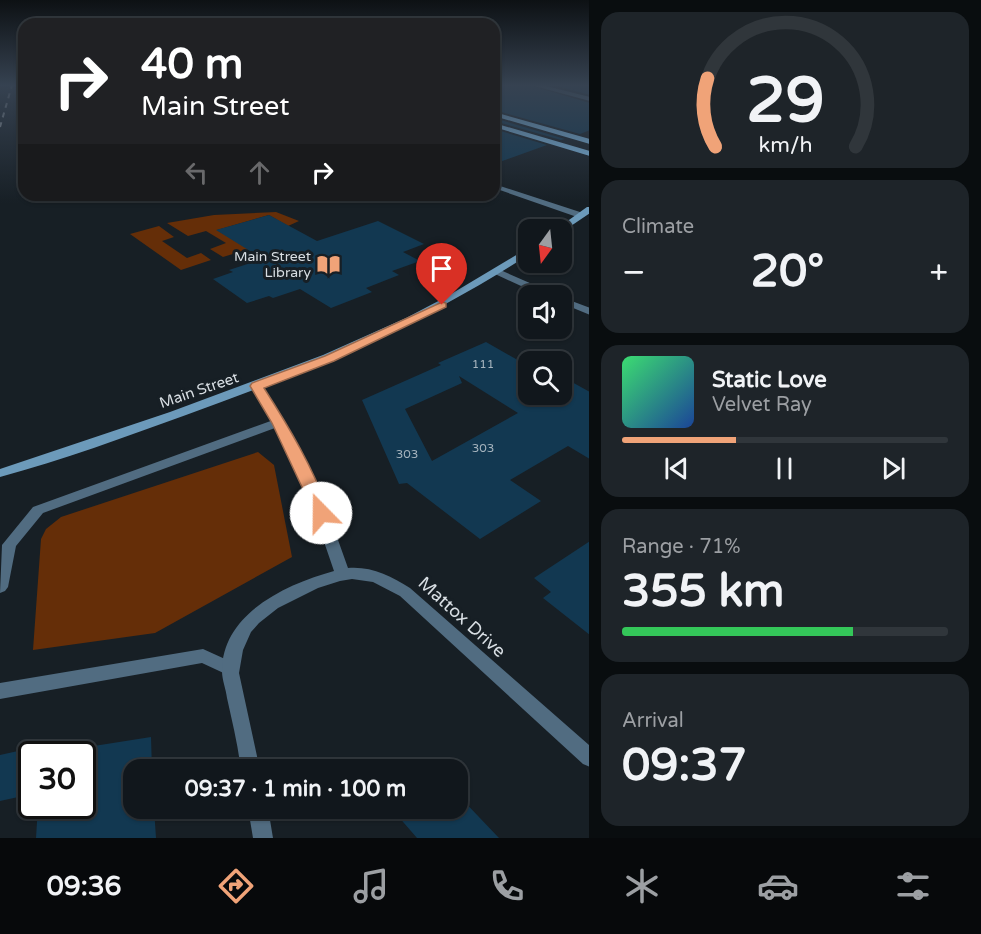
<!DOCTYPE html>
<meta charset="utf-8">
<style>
:root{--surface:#11171c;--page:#1e2429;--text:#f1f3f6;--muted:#9c9fa3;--line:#30363b;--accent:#f0a378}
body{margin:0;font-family:"Varela Round",sans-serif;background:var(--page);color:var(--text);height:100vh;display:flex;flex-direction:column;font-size:22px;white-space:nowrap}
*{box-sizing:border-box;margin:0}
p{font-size:20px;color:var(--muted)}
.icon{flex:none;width:33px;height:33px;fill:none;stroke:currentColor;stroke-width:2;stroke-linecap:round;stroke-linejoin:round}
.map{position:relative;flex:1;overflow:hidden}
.panel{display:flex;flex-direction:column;gap:12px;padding:12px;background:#090d0f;width:392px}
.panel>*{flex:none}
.banner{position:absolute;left:18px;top:18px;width:482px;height:183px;border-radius:18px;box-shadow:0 2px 4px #0004,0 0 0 2px var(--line);background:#202124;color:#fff;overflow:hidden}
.needle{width:39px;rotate:195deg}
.buttons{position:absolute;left:518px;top:219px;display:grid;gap:12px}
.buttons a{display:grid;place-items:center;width:54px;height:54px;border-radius:12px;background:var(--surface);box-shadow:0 2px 4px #0004,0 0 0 2px var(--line);font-size:30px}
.speed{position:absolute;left:18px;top:741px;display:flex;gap:12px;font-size:30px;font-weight:700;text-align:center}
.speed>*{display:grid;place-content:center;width:78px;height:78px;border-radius:50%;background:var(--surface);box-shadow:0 2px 4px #0004,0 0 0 2px var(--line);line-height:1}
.speed .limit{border:3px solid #111;border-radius:9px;background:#fff;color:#111}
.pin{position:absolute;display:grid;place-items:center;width:51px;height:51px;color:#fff;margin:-62px -26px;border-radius:50% 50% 50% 0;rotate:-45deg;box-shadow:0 0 6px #0007}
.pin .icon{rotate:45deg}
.me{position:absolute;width:66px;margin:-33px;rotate:338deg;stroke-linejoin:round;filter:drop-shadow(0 0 4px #0008)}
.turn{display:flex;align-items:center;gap:21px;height:126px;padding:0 24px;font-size:27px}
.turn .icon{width:78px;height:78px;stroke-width:2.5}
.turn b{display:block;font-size:42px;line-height:51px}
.lanes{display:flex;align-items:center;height:57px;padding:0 24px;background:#0003;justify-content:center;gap:30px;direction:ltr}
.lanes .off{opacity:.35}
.big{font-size:45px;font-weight:700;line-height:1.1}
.panel .card{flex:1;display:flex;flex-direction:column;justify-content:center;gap:9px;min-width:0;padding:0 21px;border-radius:18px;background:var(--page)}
.panel .dial{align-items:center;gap:0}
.dial svg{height:156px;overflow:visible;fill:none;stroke:var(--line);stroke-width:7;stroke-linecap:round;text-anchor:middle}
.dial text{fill:var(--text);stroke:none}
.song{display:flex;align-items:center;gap:18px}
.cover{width:72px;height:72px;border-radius:9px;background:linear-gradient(135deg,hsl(140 70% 55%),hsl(220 70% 35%))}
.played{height:6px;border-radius:3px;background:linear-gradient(90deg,var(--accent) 35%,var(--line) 35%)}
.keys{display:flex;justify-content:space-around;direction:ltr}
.heat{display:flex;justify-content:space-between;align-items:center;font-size:33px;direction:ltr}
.charge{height:9px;border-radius:4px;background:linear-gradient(90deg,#34c759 71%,var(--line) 0)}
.trip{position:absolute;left:123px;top:759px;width:345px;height:60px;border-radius:18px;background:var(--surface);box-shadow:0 2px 4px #0004,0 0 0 2px var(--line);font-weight:700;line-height:60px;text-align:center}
.dock{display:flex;height:96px;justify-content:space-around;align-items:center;background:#07090b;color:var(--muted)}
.dock .icon{width:42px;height:42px}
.dock .on{color:var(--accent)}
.dock b{font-size:27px;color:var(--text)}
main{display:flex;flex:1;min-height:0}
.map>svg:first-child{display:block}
</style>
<main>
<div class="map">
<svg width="590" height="838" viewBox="0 0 590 838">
<rect width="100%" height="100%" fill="#171f25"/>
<path fill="#652e08" d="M276,212L299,221L288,226L269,215L217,230L249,249L223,257L210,249L226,243L206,231L188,236L167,223L214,215Z
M159,226L174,237L162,241L187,258L201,253L211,260L181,270L130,234Z
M258,452L274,465L292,557L155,633L33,650L41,539L46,529L61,517Z"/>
<path fill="#123851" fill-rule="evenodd" d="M494,85H529L590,103V130L580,134L494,110Z
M553,85H590V95Z
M494,118L565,139L561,140L494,121Z
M494,129L547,145L494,164Z
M269,215L317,241L378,221L424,244L403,252L420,261L392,271L399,275L366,288L372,292L331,308L300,289L273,298L269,296L247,303L213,279L233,272L229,270L263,259L216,230Z
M486,342L528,366V394H561V376L590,392V459L568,446L510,480L541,501L480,539L407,483L399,484L362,400L441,365L438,363ZM459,376L518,413L432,461L405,409L462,383Z
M590,541V635L543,598L551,592L534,578Z
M151,737L152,770H134V808H154L156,838H36L38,806H82V754H43Z
M27,749V757L32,756V794L0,801V755Z
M458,795L499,838H417L391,808H458Z"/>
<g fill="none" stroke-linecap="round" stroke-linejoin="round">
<path fill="#516c81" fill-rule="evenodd" d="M531,85H542L590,97V101Z
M279,418L283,419L285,422L283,425L43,513L16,546L8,587L5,591L0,593L2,545L33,507Z
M203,649L236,664L238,669L236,674L230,676L202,663L0,699V683Z"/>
<path fill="#516c81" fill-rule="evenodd" d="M494,184L583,213L584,215L577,217L494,188Z
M498,269L555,294L556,296H543L495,274V270Z
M561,297L590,308V315L561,303Z
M257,383L261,384L285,422L322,495L348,568C371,566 391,576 410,588L590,746V767L583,764L400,596L373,582L352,579L340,581L318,588L278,608L259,623L251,632L243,650L239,673L260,770H241C238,745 232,721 227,698C226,689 222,680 222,671C222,613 287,584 334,571L308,495L273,422L251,386Z
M248,808H268L273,838H253Z"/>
<path fill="#6c9aba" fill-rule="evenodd" d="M587,207H590V213L562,232L561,230H555Z
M528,248V255C419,326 308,371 186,415C125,437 63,460 0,477V469L170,412L323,355L406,318L446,297Z"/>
<path fill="#81bde7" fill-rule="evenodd" d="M494,112L590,139V144L494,116Z
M494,123L590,151V156L494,127Z"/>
<path stroke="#959ca1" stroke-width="2" stroke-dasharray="5 5" stroke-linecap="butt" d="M0,127L12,85"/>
</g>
<linearGradient id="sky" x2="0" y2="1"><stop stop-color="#0d1114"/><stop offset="0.42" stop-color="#364251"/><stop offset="1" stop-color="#364251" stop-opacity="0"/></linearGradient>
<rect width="590" height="203" fill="url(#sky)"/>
<path fill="#f0a378" stroke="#9c6a4e" stroke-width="1.5" d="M442,302L446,303V307L334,361L264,388C289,427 314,469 329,513L327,517H316L272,423L250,386L252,383L325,356Z"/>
<defs>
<symbol id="library-bare" viewBox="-9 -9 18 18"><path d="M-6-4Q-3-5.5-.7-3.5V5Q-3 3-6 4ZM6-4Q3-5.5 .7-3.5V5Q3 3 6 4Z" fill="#f0a378" stroke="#171f25" stroke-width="2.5" paint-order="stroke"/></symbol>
</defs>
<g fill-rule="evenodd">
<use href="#library-bare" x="312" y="248" width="33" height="33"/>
</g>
<g text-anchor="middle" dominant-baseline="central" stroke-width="6" stroke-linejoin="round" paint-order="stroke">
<g font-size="12" fill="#a6b4be">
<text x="483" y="364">111</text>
<text x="483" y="448">303</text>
<text x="407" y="454">303</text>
</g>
<g font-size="14" fill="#d8dee3" stroke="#171f25" text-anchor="end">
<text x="311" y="256">Main Street<tspan x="311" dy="16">Library</tspan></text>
</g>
<g font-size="15" fill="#d8dee3" stroke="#171f25">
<text transform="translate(199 390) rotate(-19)">Main Street</text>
</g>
<g font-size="18" fill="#d8dee3" stroke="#171f25">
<text transform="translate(462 617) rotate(42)">Mattox Drive</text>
</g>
</g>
</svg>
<div class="buttons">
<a><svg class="needle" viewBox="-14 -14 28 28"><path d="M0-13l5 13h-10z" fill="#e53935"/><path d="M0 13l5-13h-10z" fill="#9c9fa3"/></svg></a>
<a><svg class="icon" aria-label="sound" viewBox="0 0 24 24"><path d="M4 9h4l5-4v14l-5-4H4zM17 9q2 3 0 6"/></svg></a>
<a><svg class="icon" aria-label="search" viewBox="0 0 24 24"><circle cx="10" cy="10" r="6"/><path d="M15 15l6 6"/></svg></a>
</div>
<div class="speed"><div class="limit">30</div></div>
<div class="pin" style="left:442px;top:305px;background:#d93025"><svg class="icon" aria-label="arrive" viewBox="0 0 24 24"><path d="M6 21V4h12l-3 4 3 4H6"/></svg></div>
<svg class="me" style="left:321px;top:513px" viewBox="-20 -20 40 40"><circle r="19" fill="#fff"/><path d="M0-13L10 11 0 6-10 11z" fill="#f0a378"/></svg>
<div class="trip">09:37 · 1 min · 100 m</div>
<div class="banner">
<div class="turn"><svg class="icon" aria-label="right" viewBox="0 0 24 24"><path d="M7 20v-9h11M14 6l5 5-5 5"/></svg><div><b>40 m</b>Main Street</div></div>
<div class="lanes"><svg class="icon off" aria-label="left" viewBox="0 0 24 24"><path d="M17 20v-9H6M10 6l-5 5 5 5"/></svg><svg class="icon off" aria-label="ahead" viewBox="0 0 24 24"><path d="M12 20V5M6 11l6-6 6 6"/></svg><svg class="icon" aria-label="right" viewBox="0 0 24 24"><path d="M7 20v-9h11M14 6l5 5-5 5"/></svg></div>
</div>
</div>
<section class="panel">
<div class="card dial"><svg viewBox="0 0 100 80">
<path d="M14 69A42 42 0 1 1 86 69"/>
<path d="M14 69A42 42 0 0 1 10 34" stroke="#f0a378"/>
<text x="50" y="56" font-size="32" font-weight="700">29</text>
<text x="50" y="72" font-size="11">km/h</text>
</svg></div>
<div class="card"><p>Climate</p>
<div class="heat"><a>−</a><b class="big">20°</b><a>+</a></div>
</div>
<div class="card">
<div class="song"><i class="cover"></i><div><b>Static Love</b><p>Velvet Ray</p></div></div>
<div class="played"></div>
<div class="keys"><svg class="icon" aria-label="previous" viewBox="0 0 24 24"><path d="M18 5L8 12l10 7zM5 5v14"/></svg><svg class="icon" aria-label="pause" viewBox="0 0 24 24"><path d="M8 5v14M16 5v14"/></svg><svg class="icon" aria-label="next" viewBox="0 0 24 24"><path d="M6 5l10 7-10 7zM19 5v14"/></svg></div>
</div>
<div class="card"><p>Range · 71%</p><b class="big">355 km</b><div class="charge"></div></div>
<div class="card"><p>Arrival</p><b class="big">09:37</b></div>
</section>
</main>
<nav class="dock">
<b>09:36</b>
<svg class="icon on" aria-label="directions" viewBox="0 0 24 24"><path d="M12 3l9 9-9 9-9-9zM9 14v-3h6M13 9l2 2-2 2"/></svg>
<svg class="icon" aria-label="music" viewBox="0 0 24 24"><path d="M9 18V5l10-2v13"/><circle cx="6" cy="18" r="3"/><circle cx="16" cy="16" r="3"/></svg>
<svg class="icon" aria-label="phone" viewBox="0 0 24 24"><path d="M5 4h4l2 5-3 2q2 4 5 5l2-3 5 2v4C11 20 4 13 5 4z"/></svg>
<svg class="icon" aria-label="climate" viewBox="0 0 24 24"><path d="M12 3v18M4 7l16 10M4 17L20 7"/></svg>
<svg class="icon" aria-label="car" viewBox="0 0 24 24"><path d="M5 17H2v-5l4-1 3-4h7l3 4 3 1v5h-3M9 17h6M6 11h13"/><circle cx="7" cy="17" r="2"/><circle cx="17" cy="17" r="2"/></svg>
<svg class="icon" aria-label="filters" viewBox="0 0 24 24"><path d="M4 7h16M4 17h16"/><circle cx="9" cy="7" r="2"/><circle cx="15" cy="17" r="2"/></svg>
</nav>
